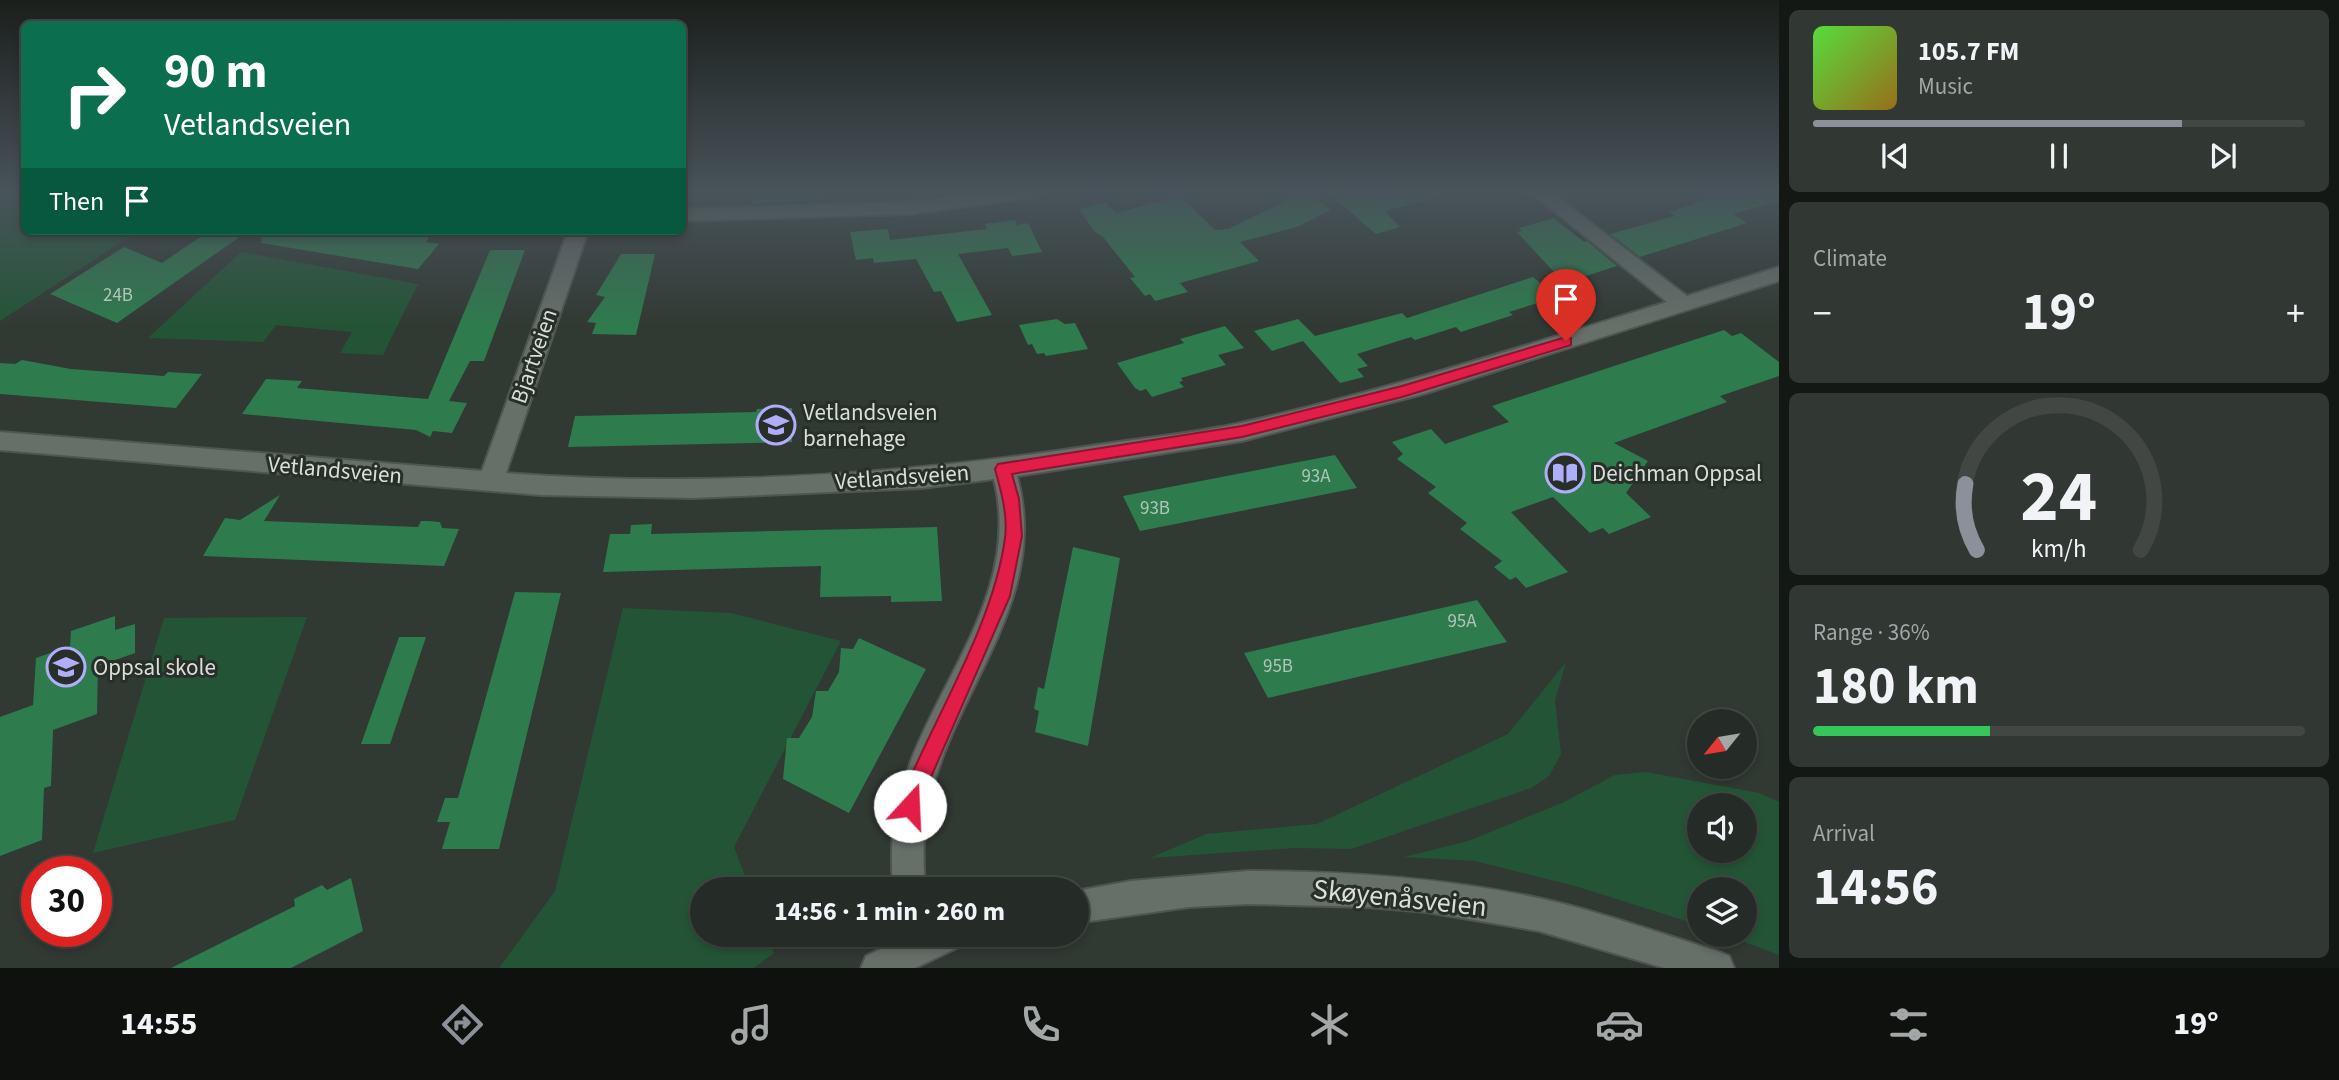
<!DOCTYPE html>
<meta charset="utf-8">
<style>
:root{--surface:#252b26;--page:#313732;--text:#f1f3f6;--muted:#a3a7a7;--line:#424743;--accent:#8c9099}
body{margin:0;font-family:"Source Sans 3",sans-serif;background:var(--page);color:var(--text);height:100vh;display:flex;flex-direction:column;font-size:26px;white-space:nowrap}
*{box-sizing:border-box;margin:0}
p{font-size:23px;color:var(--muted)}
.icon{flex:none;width:38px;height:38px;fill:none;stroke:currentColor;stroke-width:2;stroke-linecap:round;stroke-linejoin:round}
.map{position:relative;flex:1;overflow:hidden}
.panel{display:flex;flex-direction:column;gap:10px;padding:10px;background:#141815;width:560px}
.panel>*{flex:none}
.guide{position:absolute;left:21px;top:21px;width:665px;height:214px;border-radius:10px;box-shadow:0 4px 10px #0003,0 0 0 2px var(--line);background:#0b6e4f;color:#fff;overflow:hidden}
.needle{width:46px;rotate:240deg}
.fabs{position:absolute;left:1687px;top:709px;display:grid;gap:14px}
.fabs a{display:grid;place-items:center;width:70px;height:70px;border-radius:50%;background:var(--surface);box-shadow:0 4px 10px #0003,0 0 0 2px var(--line);font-size:35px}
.speed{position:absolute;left:21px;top:856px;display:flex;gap:14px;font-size:35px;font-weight:700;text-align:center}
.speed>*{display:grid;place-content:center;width:91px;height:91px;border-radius:50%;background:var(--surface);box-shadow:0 4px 10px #0003,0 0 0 2px var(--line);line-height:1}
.speed .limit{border:10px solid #d22;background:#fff;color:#111}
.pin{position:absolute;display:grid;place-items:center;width:60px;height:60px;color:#fff;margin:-72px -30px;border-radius:50% 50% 50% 0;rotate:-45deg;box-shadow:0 0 7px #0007}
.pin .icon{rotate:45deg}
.me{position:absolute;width:77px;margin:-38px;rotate:20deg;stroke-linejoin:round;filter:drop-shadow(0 0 5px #0008)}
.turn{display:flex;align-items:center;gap:24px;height:147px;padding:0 28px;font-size:32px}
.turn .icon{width:91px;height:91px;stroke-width:2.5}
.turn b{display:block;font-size:49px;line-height:60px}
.then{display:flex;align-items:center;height:66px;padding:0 28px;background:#0003;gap:14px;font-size:26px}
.big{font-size:52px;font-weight:700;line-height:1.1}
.panel .tile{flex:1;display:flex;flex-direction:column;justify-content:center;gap:10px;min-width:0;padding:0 24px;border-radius:10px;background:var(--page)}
.panel .dial{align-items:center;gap:0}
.dial svg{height:182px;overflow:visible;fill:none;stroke:var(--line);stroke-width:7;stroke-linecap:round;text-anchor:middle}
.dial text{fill:var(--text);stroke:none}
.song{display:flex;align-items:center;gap:21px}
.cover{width:84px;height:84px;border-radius:10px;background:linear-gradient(135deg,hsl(110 70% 55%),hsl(40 70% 35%))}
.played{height:7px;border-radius:4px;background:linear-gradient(90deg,var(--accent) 75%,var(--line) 75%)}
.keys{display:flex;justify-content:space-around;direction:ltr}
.heat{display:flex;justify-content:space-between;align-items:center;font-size:38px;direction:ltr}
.charge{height:10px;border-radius:5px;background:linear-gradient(90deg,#34c759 36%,var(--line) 0)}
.trip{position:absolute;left:690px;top:877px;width:399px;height:70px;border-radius:35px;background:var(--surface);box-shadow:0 4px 10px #0003,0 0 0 2px var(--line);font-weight:700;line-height:70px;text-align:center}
.tabs{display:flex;height:112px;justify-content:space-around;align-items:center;background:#0f110f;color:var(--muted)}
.tabs .icon{width:49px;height:49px}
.tabs .on{color:var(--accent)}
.tabs b{font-size:32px;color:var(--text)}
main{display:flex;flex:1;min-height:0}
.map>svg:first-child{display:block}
</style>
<main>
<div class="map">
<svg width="1779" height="968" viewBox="0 0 1779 968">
<rect width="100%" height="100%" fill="#313933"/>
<path fill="#245436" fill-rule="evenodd" d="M18,191H24V231H138L0,321V197Z
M241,252H242L418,284L383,355L340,353L352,332L276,325L263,342L148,338Z
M623,608L731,613L841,641L734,847L750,889H702V934L767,935L774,953L754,968H499L555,891Z
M307,617L235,820L93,853L164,618Z
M1566,662L1555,701L1561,754L1549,776L1531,788L1351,849L1294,848L1150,858L1206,834L1317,824L1508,734Z
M1646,772L1759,793L1779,802V955L1726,935L1745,934V889H1699V925L1575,886L1475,861L1404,857L1468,841L1562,803L1615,775ZM1745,805V850H1699V805Z"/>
<path fill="#2e7b4d" d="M753,191H816L817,200L751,204Z
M1326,191H1435L1436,197L1385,211L1400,227L1376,234Z
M1735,191H1779V201L1733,214L1747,223L1640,257L1610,234L1675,216L1669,212Z
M1305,192L1331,210L1297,227L1240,242L1259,261L1180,283L1188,292L1155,301L1150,294L1145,296L1130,278L1135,277L1103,237L1094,231L1079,209L1106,202L1116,213L1180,196L1215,230L1228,229Z
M1554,218L1584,242L1587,241L1617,266L1564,283L1517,232L1522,231L1519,228Z
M1015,220L1017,225L1028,223L1042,252L1012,256L1008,248L958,254L992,315L957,322L941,291L934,292L916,259L874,263L873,258L856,260L850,232L888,229L890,240L987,229L985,224Z
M209,231H248L117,323L50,294L124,247L162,263Z
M262,231H359L392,237H429L426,242L439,244L418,269L261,243Z
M490,250H525L484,361H470L449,401L467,403L452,433L433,431L430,437L416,430L242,414L266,379L302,381L297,388L428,399Z
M621,254H655L636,335L592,334L596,323L587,322L605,297L596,295Z
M1533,277L1557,297L1509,312L1513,315L1461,332L1456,327L1415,340L1411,337L1357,354L1368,366L1357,369L1364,377L1340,383L1303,341L1272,351L1254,331L1298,319L1315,336L1402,313L1407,318Z
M1057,319L1065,324L1075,323L1088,349L1046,356L1044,353L1037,354L1032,344L1028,345L1019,325Z
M1225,326L1244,348L1218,355L1226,365L1181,378L1183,381L1179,382L1184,387L1152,397L1146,389L1140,391L1135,388L1117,363L1184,343L1180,339Z
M1724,330L1732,336L1741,333L1779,362V376L1720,396L1727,402L1614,443L1648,461L1626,493L1651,517L1609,534L1603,528L1590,533L1553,497L1511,512L1568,572L1526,588L1516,577L1510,580L1494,567L1502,561L1460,529L1467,523L1428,493L1436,487L1397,459L1403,454L1392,442L1431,429L1445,444L1509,422L1492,406Z
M22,360L71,369L164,376L168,372L202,374L176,408L0,394V363L15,364Z
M792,408V442L568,447L575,416L756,412L757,409Z
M1335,455L1357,488L1140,531L1123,496Z
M280,495L264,521L418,527L421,521H428L440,522L442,528L459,529L444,566L203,556L225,518L240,520Z
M652,524L651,534L937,527L942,601L891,602V596L820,597L821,566L603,572L610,534H630L631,525Z
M1073,547L1120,558L1088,746L1035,732L1039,711L1034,709L1038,687L1044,689Z
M515,592L561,593L499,849H442L450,822H437L445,798H458Z
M1477,600L1507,642L1268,698L1244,653Z
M115,616V630L135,624V653L98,666L97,714L53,730L51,786L44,788L42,840L0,856V717L33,705L36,658L70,646L71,631Z
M399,637H426L390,744H361Z
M859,638L926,669L849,813L783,779L787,738H799L812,717L816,691H828L839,672L841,648L853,649Z
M351,878L363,931L291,968H171L295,906L294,899L322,885L327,890Z"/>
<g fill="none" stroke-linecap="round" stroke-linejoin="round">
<defs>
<path id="minor" d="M996,191H1045L1036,197L911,214L682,221V209L911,202Z
M1529,191H1549L1687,296L1779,267V281L1423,394L1242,441L1017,476C1051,599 955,687 930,799C922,830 923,858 925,889H893C891,858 891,830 899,799C925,691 1024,598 994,479L922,488L693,498L540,495L0,450V432L482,471L568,231H588L506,473C702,488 910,474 1104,444C1151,437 1199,433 1245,422C1388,390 1527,345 1667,302Z
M1248,871C1346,871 1443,878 1538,898C1599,911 1658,933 1717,951L1729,956L1734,968H1664L1539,931L1427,912L1368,907L1248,904L1189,907L1076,923V891L1131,881Z
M911,934H965L961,946L915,968H861L866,956Z"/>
</defs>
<use href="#minor" stroke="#4f5550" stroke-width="4"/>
<use href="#minor" fill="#676f69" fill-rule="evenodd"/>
</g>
<linearGradient id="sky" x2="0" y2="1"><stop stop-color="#1b1f1c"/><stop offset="0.59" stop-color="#48545b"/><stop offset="1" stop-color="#48545b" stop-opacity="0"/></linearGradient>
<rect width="1779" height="326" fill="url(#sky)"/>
<path fill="#e11d48" stroke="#92132f" stroke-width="2" d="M1566,337L1571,338V345L1402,397L1242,437L1012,474L1019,499L1022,536L1010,596L924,793L917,813L910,816L903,813L900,806L904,792C937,713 994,622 1005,538C1008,515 1001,491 995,469L998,464L1242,426L1402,386Z"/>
<defs>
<symbol id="school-ring" viewBox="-11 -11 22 22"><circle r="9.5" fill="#282f29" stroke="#afaefa" stroke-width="1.5"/><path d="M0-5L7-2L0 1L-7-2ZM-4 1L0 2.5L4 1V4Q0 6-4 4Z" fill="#afaefa"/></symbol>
<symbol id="library-ring" viewBox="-11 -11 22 22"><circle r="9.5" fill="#282f29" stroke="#afaefa" stroke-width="1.5"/><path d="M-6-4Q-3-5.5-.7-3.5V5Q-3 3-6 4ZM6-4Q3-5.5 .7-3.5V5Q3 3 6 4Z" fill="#afaefa"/></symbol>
</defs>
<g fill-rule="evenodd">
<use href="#school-ring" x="754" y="403" width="44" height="44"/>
<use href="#library-ring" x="1543" y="451" width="44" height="44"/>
<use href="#school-ring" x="44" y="645" width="44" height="44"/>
</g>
<g text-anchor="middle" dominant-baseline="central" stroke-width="6" stroke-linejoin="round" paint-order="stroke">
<g font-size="19" fill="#aec5b7">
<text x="118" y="295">24B</text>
<text x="1316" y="476">93A</text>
<text x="1155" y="508">93B</text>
<text x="1462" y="621">95A</text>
<text x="1278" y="666">95B</text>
</g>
<g font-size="23" fill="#d9deda" stroke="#282f29">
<text transform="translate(534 356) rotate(-71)">Bjartveien</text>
<text transform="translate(335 470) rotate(5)">Vetlandsveien</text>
<text transform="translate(902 477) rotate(-4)">Vetlandsveien</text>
</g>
<g font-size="23" fill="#d9deda" stroke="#282f29" text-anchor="start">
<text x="803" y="412">Vetlandsveien<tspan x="803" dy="26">barnehage</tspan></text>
<text x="1592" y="473">Deichman Oppsal</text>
<text x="93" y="667">Oppsal skole</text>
</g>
<g font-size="28" fill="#d9deda" stroke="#282f29">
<text transform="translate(1400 898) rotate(6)">Skøyenåsveien</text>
</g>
</g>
</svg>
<div class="fabs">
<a><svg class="needle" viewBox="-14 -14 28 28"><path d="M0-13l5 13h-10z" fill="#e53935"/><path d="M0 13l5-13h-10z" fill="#a3a7a7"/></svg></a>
<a><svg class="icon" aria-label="sound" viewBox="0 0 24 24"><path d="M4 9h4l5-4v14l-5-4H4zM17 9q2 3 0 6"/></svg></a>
<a><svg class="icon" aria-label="layers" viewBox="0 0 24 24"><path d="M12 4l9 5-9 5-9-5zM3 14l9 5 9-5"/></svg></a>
</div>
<div class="speed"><div class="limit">30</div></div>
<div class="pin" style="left:1566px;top:341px;background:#d93025"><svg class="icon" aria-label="arrive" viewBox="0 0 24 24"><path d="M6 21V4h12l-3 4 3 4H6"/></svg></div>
<svg class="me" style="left:910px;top:806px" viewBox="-20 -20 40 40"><circle r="19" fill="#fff"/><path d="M0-13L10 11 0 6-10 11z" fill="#e11d48"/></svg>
<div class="trip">14:56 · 1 min · 260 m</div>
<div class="guide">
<div class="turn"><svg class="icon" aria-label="right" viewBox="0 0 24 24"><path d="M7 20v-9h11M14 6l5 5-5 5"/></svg><div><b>90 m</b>Vetlandsveien</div></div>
<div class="then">Then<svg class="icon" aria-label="arrive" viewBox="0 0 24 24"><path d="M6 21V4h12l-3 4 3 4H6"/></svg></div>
</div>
</div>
<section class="panel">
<div class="tile">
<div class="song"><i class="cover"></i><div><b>105.7 FM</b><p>Music</p></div></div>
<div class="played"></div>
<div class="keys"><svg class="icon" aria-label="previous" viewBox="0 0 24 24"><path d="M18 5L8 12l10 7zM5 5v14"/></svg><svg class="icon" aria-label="pause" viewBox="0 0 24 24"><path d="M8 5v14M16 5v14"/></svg><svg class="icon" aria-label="next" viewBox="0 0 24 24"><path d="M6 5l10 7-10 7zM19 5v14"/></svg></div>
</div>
<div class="tile"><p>Climate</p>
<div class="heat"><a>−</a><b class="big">19°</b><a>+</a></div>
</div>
<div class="tile dial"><svg viewBox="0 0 100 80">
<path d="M14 69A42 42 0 1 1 86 69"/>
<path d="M14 69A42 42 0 0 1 9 40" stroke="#8c9099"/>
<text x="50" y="56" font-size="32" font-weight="700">24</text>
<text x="50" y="72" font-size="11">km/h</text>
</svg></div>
<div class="tile"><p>Range · 36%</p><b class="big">180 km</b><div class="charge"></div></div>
<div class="tile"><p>Arrival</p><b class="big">14:56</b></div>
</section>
</main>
<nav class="tabs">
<b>14:55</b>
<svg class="icon on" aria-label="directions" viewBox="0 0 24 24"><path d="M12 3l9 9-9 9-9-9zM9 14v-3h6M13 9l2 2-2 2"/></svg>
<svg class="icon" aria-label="music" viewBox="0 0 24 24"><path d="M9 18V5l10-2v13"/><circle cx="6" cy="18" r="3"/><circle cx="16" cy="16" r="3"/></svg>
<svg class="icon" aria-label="phone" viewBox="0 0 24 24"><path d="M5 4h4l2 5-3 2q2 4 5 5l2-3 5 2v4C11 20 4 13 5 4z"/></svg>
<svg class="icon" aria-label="climate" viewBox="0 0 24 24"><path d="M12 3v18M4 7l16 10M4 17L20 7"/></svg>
<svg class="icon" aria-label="car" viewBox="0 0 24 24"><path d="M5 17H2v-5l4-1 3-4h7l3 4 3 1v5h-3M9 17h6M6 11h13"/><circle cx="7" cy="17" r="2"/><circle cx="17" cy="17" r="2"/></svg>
<svg class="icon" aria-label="filters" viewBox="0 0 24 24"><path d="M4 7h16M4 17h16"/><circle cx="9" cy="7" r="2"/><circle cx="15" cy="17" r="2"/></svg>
<b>19°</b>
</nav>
